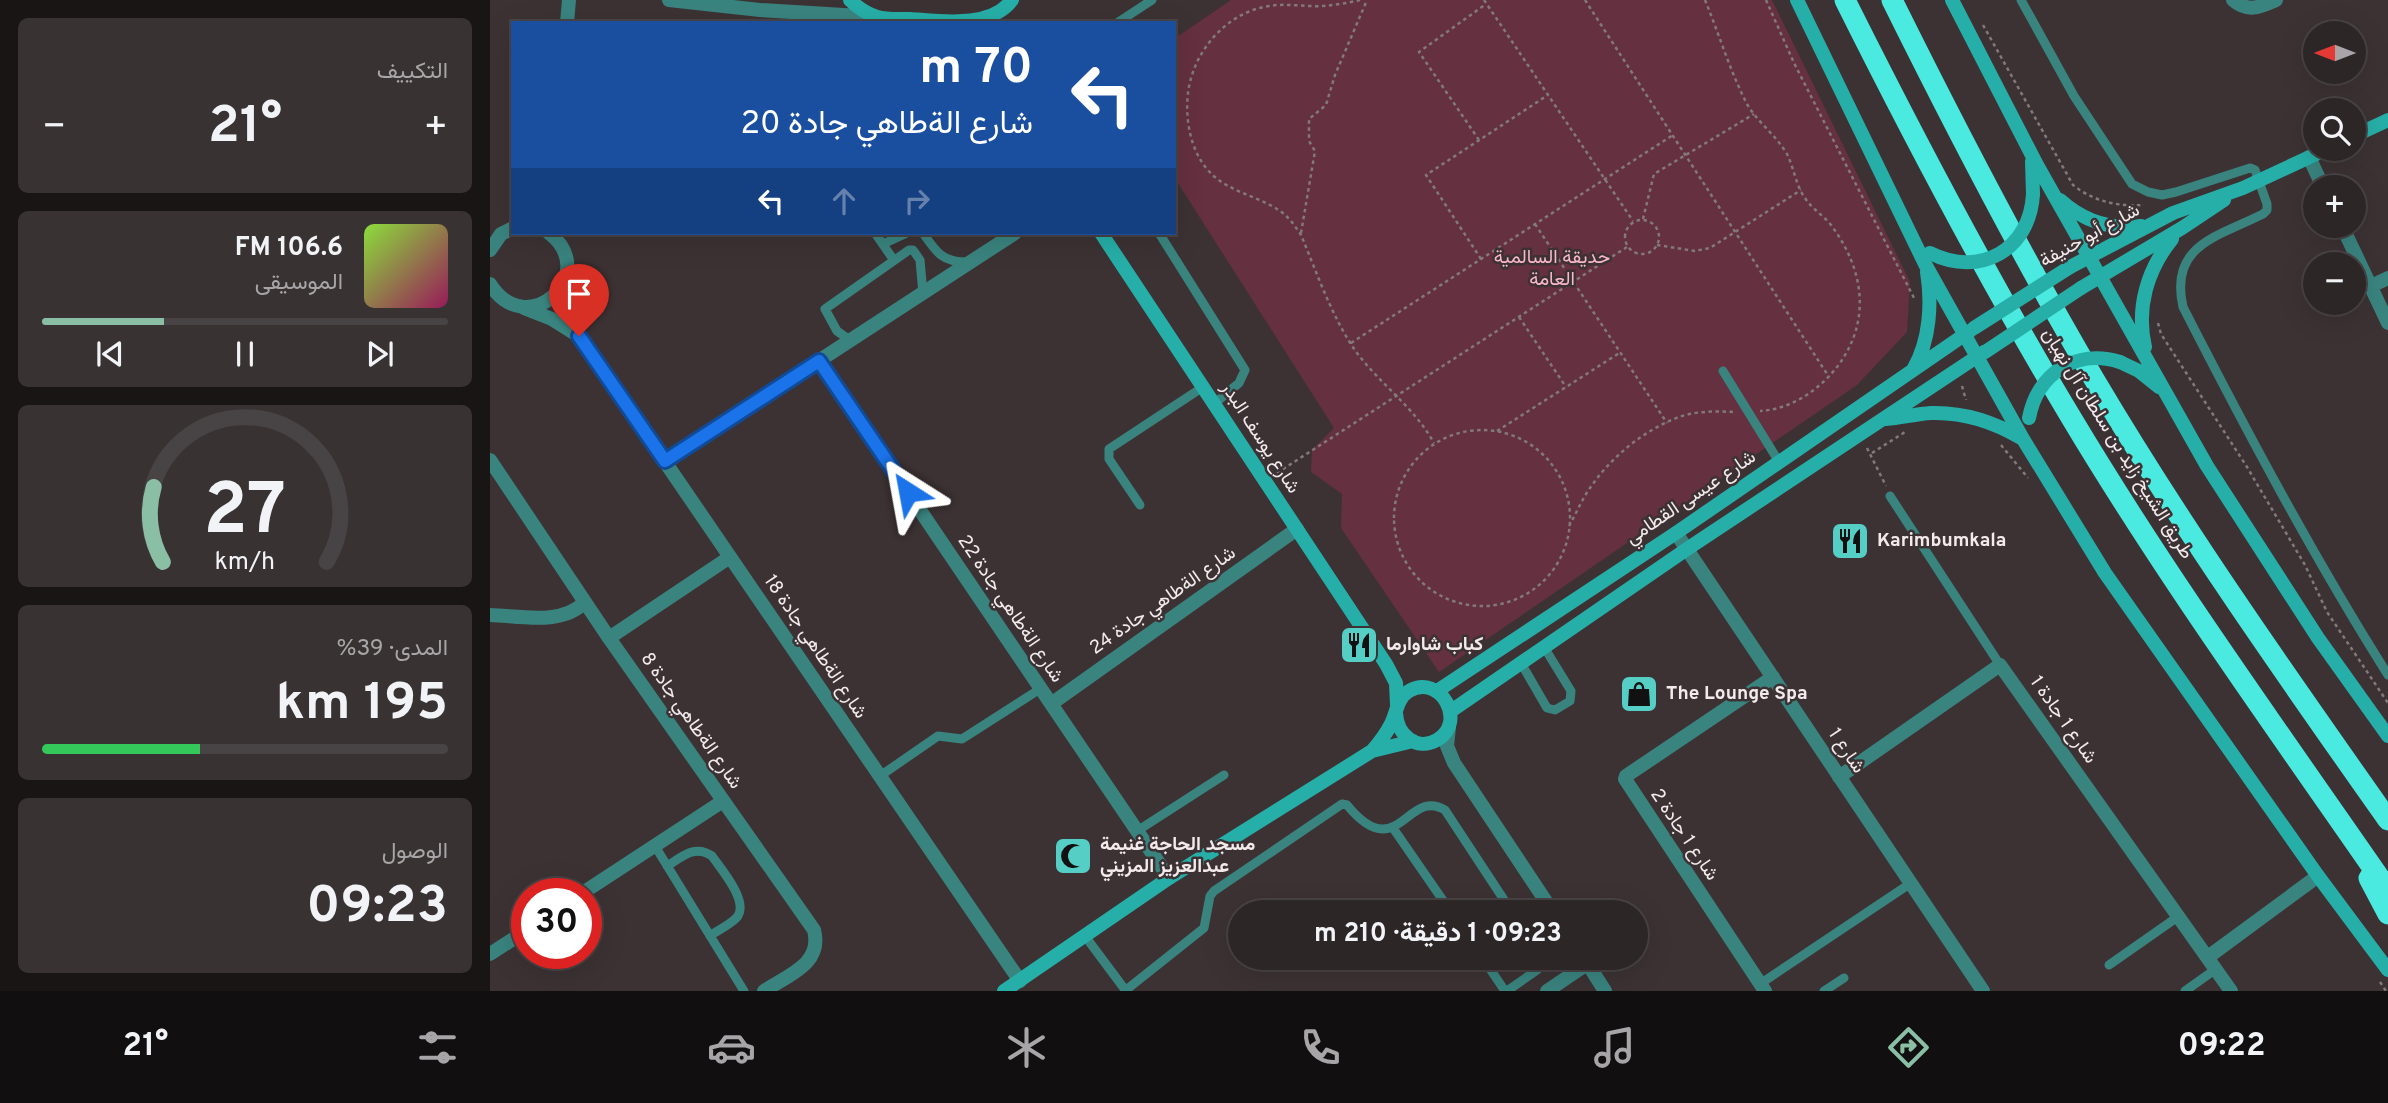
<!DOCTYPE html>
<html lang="ar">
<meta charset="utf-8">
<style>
:root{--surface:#2d2627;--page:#393233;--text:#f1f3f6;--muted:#a7a5a7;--line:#484344;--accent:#8abfa5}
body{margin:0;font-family:Overpass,Vazirmatn,sans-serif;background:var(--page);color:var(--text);direction:rtl;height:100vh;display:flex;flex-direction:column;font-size:26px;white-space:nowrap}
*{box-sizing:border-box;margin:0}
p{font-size:23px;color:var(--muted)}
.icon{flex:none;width:38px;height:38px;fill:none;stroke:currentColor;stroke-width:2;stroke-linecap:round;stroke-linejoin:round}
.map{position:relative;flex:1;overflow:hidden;direction:ltr}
.details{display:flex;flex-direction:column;gap:18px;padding:18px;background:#191515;width:490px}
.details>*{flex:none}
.hud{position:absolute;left:21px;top:21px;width:665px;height:214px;border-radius:0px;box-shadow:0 7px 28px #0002,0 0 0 2px var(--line);direction:rtl;background:#1a4fa0;color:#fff;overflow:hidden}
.needle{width:46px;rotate:270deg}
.fabs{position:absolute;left:1813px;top:21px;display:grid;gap:14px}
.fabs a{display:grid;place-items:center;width:63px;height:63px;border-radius:50%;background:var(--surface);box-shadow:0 7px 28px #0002,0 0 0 2px var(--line);font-size:35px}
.speed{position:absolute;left:21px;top:878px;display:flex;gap:14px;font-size:35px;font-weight:700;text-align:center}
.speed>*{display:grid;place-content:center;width:91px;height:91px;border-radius:50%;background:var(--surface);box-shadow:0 7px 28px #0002,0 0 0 2px var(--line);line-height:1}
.speed .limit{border:10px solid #d22;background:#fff;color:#111}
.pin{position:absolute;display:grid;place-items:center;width:60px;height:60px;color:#fff;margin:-72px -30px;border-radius:50% 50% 50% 0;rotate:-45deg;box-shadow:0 0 7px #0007}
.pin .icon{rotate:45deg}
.me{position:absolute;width:77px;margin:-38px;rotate:326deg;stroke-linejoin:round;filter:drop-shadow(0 0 5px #0008)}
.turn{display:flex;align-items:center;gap:24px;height:147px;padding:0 28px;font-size:32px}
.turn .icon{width:91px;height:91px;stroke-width:2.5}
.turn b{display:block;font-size:49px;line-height:60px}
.lanes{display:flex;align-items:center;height:66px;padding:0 28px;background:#0003;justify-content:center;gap:35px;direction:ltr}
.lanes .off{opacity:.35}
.big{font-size:52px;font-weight:700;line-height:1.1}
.details .tile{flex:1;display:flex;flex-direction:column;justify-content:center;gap:10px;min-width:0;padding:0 24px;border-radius:10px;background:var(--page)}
.details .dial{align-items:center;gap:0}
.dial svg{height:182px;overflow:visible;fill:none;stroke:var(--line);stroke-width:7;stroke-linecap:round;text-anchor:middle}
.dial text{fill:var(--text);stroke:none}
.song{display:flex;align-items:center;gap:21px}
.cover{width:84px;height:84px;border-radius:10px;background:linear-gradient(135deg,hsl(90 70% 55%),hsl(330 70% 35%))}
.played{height:7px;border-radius:4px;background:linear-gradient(90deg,var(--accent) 30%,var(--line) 30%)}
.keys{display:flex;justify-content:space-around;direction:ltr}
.heat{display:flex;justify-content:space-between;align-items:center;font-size:38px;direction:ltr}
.charge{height:10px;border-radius:5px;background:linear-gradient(90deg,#34c759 39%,var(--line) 0)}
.trip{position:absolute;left:738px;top:900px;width:420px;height:70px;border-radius:35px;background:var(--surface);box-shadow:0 7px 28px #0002,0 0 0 2px var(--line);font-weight:700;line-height:70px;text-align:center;direction:rtl}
.dock{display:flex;height:112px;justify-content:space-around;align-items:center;background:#120f10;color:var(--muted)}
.dock .icon{width:49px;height:49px}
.dock .selected{color:var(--accent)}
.dock b{font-size:32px;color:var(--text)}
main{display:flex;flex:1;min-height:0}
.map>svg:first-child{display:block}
</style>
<main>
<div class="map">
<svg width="1898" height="991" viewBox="0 0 1898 991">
<rect width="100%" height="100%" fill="#3c3234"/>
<path fill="#65303f" d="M741,0H1282L1420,282L1417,332L1367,385L949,672L851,528L852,494L821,472L822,450L844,428L684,177V39Z"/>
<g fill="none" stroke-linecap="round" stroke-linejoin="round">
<path stroke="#82797b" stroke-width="2.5" stroke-dasharray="3.5 3.5" stroke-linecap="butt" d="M870,0C858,3 845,5 833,6C815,7 797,3 779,6C737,12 703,51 698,93C695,118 700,149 717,169C736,192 767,195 790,211C799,217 805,226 811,235C827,273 843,320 867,353C891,385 924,407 944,443
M994,0L1143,221
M1095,0L1339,377
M1215,0C1229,34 1240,71 1257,104C1268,123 1286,135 1297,154C1304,168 1306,186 1315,198C1322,209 1333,215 1341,225C1374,269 1382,321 1347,367C1328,391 1301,409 1270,411
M1276,0L1304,63L1424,298
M1493,25L1583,185C1603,201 1628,207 1654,205
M989,140L929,52L996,4
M1153,219L1164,174L1264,114
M1135 237a17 17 0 1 1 34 0a17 17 0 1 1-34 0Z
M1045,224L1177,423
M811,233L825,151L819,141V119L836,105L845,75L877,0
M1167,245L1205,251L1220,248L1311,190
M991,259L936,175L1058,95
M1029,317L1076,387
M1668,323L1671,334L1757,467L1815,565L1837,612L1898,703
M861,343L1183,135
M1472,386L1476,400
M904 518a88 88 0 1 1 176 0a88 88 0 1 1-176 0Z
M1007,431L1131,352
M1511,445L1538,478
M1377,448L1396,486
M1382,453L1415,432
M787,473L1137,247
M1079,526C1086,514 1092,499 1100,488C1121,457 1154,430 1189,417C1206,411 1225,411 1243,412
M1890,982L1896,991"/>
<path stroke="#3a847f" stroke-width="9" d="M1531,0L1584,96L1642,184L1658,192L1672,195L1686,192L1760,168L1765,170L1777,204V210L1773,214C1727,237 1679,245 1693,307C1757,432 1823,556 1898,675
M627,23L662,0
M385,233L403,259
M433,233C446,252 452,262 477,262
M669,233L755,370L749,383L724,404
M393,244L417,233
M361,341L347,331L335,309L419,250H423L430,260L433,294
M1233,371L1289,462
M1400,496L1510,665
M650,505L619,459V449L713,387
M1031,663L1057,708L1065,710L1080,701L1081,691L1054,647
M390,776L448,736L472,739L550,689
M903,828L961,912
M647,831L734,775
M165,846L254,991
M177,866C192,857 205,844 222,856C231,869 258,900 248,916C242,924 228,930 220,936
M595,936L636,991
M992,957L1015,991
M1619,965L1689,916
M1270,984L1421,883
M636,990L714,928L720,896L724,891L852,804L857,805C908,867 917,787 955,810L1022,912
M1017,991L1047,970L1051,966V957
M1334,991L1354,978
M1695,991L1726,969"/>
<path stroke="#3a847f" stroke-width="14" d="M179,0L270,10L387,17
M1743,0C1758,13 1770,7 1786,0
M77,23L79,0
M1819,157L1833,187
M1852,226L1898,323
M0,250L11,234L23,228
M77,271L80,304L89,336L530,981
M0,284C37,343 112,274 59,233
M1881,286L1898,278
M34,308L62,319L89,336
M329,361L679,878
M0,460L119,638L324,930C333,964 298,975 274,991
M175,461L525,233
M1186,533L1493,991
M0,615C31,616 71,626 95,602
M119,638L240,557
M561,704L807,529
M959,727L957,746L964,763L1063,912
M1349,777L1510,665L1741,991
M91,894L233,801
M0,954L37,930
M1718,957L1828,876
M1094,958L1115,991
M1057,991L1097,964
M1275,991L1135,779L1136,776L1283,677"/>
<path stroke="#26afa8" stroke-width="14" d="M360,0C367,7 378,14 387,17C397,20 410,19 420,19C450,21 501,29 522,0
M1307,0L1435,264L1533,439L1615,573L1828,876L1898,970
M1462,0L1547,165L1717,466L1828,638L1898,736
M1864,136L1898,120
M1542,161L1543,194
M1570,200C1592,220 1620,230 1651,226
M611,233L896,664L906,683L907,705
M1580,267L1683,213L1753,188L1837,149
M1591,288L1692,228L1734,200
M1655,347C1646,308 1657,270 1682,239
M1630,362L1649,371L1669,387
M1424,368C1440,340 1442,303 1437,272
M1396,419C1411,418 1425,414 1441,413C1473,412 1504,422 1531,438
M947,691L1186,533L1480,331
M961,711L1197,549L1494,352
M882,751C890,742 896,734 901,724C907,712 907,698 919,691C950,673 978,722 947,740C926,752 907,734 906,713
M514,991L679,878L882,751L923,741"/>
<path stroke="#4aeae0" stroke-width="21" d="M1355,0C1426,142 1500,283 1582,419C1679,581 1791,735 1898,890
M1402,0C1466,129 1531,255 1604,379C1694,531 1796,675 1898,820
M1879,878L1898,914"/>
<path stroke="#26afa8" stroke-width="14" d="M1440,253C1490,278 1540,250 1543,194
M1484,328L1580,267
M1495,352L1591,288
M1539,418C1547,374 1586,348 1630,362"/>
</g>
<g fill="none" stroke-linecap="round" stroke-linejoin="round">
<defs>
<path id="route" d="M89,336L175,461L329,361L418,492"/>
</defs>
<use href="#route" stroke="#114b97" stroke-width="18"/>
<use href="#route" stroke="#1a73e8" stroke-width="12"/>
</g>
<defs>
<symbol id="restaurant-square" viewBox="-11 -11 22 22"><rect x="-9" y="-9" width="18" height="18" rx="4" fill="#55cec6" stroke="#3c3234"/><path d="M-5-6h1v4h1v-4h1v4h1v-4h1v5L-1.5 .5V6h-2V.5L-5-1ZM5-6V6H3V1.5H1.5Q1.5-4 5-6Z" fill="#111"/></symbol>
<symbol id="shop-square" viewBox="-11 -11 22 22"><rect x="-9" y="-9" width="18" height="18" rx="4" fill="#55cec6" stroke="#3c3234"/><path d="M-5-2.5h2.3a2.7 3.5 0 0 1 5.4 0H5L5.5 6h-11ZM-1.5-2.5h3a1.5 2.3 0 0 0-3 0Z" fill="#111"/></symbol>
<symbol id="mosque-square" viewBox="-11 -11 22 22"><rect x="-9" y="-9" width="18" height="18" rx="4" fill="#55cec6" stroke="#3c3234"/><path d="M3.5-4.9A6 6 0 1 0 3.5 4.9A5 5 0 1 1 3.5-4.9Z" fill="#111"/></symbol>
</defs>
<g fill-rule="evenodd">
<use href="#restaurant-square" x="1338" y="519" width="44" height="44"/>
<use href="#restaurant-square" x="847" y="623" width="44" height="44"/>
<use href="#shop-square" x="1127" y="672" width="44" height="44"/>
<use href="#mosque-square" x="561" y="834" width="44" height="44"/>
</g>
<g text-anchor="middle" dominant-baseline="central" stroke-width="5" stroke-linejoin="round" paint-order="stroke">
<g font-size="19" fill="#f2eaec" stroke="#3c3234">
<text transform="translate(1600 236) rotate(-29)">شارع أبو حنيفة</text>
<text transform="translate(770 438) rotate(57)">شارع يوسف البدر</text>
<text transform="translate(1627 444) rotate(58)">طريق الشيخ زايد بن سلطان آل نهيان</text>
<text transform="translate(1201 498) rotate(-34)">شارع عيسى القطامي</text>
<text transform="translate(673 601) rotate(-35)">شارع الةطاهي جادة 24</text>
<text transform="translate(520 609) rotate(56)">شارع الةطاهي جادة 22</text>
<text transform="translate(325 647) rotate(56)">شارع الةطاهي جادة 18</text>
<text transform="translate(1573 720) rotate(55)">شارع 1 جادة 1</text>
<text transform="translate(201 721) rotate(55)">شارع الةطاهي جادة 8</text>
<text transform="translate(1356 751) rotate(56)">شارع 1</text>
<text transform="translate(1194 835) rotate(56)">شارع 1 جادة 2</text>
</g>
<g font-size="19" fill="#fab7c7" stroke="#3c3234">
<text x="1062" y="258">حديقة السالمية<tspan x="1062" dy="22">العامة</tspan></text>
</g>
<g font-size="19" font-weight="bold" fill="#f2eaec" stroke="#3c3234" text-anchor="start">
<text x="1387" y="541">Karimbumkala</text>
<text x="896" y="645">كباب شاوارما</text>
<text x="1176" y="694">The Lounge Spa</text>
<text x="610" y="845">مسجد الحاجة غنيمة<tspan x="610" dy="22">عبدالعزيز المزيني</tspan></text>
</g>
</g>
</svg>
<div class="fabs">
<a><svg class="needle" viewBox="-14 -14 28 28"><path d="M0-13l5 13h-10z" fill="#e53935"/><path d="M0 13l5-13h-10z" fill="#a7a5a7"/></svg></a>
<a><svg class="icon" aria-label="search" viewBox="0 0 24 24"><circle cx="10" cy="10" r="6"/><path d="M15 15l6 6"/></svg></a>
<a>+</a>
<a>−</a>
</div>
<div class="speed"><div class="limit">30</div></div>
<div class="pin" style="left:89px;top:336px;background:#d93025"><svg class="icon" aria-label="arrive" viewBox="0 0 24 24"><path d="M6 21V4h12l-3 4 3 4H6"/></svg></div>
<svg class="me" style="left:418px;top:492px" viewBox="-20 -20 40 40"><path d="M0-17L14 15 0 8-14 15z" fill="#1a73e8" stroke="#fff" stroke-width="4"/></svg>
<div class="trip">09:23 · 1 دقيقة · 210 m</div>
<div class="hud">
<div class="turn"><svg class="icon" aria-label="left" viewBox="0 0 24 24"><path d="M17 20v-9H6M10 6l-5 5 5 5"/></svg><div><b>70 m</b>شارع الةطاهي جادة 20</div></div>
<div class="lanes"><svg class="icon" aria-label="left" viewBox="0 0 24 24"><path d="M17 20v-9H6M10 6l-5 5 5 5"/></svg><svg class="icon off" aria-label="ahead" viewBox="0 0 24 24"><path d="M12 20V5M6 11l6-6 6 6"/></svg><svg class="icon off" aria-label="right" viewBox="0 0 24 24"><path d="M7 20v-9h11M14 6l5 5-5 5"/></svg></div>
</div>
</div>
<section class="details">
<div class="tile"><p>التكييف</p>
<div class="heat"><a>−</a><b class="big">21°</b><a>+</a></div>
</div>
<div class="tile">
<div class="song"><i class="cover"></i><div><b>106.6 FM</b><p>الموسيقى</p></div></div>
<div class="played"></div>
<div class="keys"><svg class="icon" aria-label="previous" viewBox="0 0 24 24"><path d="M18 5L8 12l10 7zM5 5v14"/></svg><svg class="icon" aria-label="pause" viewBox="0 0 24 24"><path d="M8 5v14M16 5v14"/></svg><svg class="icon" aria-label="next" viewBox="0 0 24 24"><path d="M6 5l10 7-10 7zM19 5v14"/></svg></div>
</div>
<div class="tile dial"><svg viewBox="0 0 100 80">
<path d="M14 69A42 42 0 1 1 86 69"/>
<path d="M14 69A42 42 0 0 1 10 36" stroke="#8abfa5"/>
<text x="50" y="56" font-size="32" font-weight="700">27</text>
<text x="50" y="72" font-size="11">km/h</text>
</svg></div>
<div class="tile"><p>المدى · 39%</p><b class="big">195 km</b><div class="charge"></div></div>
<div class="tile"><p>الوصول</p><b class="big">09:23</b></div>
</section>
</main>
<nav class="dock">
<b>09:22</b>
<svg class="icon selected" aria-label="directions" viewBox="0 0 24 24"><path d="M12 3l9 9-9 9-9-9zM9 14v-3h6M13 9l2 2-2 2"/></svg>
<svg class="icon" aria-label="music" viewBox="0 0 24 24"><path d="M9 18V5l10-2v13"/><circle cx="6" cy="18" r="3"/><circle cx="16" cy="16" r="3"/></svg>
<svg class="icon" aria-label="phone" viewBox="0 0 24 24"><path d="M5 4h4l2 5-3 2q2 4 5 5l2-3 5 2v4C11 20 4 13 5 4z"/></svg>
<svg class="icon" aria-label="climate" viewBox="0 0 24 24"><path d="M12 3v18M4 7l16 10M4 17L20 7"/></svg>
<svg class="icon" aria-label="car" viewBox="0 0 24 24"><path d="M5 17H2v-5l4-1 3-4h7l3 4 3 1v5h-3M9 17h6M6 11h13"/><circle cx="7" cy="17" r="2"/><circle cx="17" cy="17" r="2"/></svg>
<svg class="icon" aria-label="filters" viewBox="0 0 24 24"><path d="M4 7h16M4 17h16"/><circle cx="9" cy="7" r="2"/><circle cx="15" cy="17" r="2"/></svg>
<b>21°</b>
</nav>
